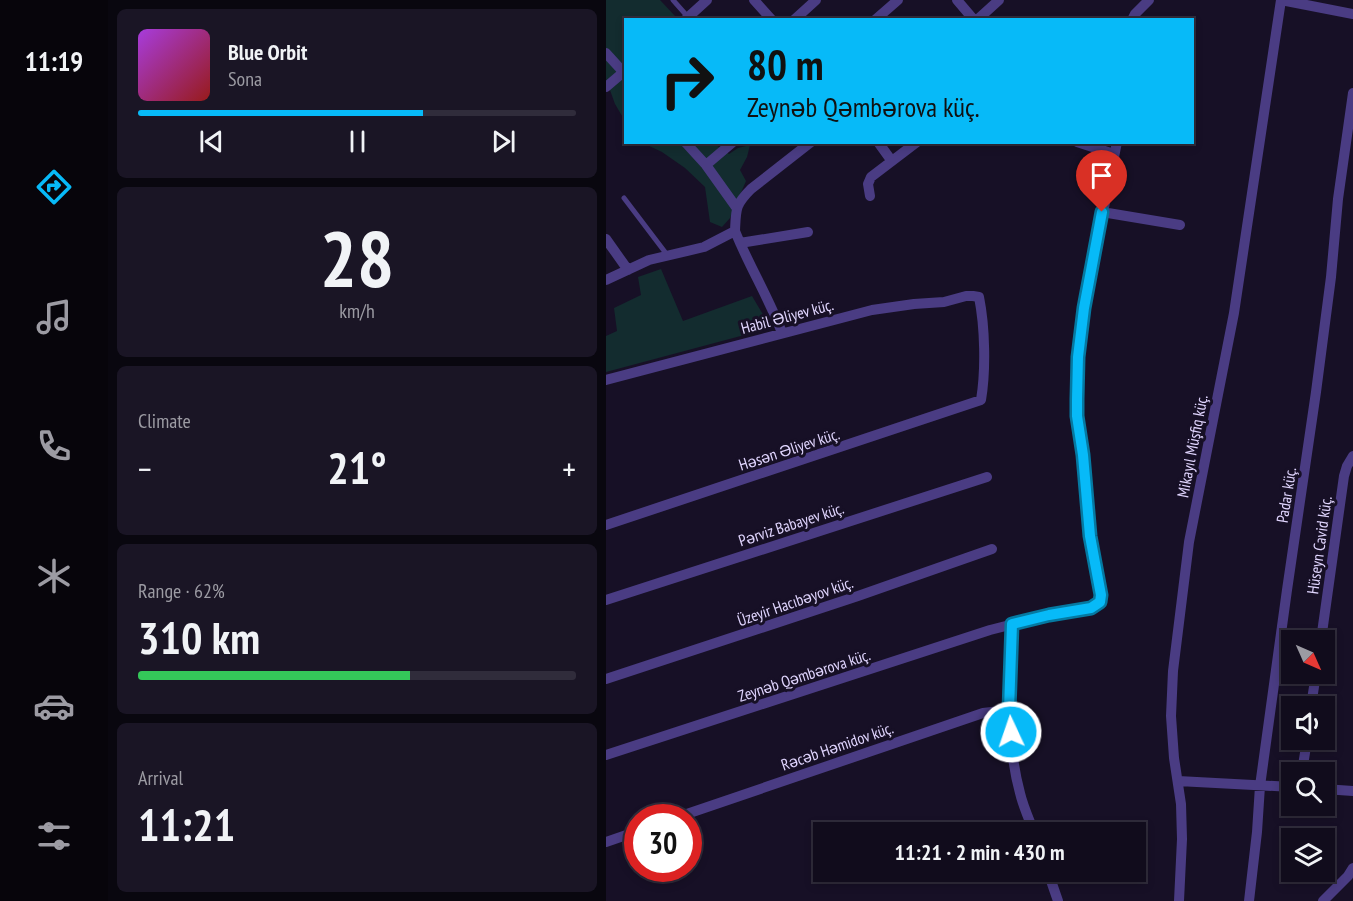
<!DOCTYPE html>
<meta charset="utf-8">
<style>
:root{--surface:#110c1c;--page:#1a1525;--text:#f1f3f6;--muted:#9c9ba3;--line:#302c3b;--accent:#07baf8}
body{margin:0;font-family:"PT Sans Narrow",sans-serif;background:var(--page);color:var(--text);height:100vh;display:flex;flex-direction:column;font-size:22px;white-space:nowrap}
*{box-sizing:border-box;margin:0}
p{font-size:20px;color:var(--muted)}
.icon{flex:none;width:33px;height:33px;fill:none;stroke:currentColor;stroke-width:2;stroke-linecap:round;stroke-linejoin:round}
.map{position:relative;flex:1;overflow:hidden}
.drawer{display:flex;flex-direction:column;gap:9px;padding:9px;background:#09070f;width:498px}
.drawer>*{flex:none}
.hud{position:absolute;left:18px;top:18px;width:570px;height:126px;border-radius:0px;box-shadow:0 3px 9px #0003,0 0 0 2px var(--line);background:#07baf8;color:#111;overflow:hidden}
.needle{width:39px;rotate:135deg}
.fabs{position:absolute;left:675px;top:630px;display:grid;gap:12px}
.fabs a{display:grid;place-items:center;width:54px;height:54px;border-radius:0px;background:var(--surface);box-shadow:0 3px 9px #0003,0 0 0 2px var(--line);font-size:30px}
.speed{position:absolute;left:18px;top:804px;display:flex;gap:12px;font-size:30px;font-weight:700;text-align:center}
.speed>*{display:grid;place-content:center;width:78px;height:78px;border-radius:50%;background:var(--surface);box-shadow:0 3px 9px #0003,0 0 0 2px var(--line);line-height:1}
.speed .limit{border:9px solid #d22;background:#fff;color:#111}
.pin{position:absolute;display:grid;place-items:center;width:51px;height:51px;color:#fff;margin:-62px -26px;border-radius:50% 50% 50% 0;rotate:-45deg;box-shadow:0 0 6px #0007}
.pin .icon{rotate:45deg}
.me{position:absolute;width:66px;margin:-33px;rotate:357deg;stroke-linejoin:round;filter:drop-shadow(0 0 4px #0008)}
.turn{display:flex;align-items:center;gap:21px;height:126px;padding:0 24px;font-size:27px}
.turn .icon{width:78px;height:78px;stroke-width:2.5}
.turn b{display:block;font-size:42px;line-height:51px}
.big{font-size:45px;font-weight:700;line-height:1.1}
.drawer .card{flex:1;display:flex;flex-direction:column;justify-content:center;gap:9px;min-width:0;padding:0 21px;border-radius:9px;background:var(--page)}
.drawer .dial{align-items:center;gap:0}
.dial b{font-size:78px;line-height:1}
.song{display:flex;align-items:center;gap:18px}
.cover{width:72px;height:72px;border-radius:9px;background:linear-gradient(135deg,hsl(280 70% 55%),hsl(0 70% 35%))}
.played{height:6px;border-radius:3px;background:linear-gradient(90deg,var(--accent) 65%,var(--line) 65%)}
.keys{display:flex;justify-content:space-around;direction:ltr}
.heat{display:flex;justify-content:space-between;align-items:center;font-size:33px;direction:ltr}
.charge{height:9px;border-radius:4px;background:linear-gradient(90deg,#34c759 62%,var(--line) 0)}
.trip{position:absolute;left:207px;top:822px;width:333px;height:60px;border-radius:0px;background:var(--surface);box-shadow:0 3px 9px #0003,0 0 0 2px var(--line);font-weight:700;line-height:60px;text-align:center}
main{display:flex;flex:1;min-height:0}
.tabs{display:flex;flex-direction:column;width:108px;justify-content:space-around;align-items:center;background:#07050b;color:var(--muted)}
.tabs .icon{width:42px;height:42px}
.tabs .active{color:var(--accent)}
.tabs b{font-size:27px;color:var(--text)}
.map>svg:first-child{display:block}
</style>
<main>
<nav class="tabs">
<b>11:19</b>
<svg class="icon active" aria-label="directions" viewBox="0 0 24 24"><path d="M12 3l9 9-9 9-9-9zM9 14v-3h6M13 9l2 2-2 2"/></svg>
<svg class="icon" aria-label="music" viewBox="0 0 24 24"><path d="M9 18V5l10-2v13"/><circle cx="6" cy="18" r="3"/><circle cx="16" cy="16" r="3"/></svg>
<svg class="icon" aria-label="phone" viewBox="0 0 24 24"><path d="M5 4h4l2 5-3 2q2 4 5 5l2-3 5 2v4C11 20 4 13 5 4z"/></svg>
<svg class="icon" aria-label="climate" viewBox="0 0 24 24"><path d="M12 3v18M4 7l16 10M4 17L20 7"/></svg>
<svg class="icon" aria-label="car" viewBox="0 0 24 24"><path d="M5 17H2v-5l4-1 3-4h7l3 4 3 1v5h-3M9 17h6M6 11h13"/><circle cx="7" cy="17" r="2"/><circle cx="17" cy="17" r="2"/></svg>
<svg class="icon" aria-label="filters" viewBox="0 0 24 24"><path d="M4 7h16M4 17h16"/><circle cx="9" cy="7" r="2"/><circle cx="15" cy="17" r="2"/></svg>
</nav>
<section class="drawer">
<div class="card">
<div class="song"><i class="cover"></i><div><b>Blue Orbit</b><p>Sona</p></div></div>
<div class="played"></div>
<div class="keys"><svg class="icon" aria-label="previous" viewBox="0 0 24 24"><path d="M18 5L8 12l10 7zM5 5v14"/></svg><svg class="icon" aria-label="pause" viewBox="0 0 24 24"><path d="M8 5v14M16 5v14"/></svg><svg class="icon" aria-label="next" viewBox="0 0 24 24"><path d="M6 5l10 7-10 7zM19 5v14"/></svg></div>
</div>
<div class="card dial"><b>28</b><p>km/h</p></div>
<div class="card"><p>Climate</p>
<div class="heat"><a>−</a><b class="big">21°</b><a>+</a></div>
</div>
<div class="card"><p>Range · 62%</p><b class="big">310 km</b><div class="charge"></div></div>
<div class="card"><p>Arrival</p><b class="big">11:21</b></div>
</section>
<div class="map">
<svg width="747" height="901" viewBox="0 0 747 901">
<rect width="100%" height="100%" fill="#171026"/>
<path fill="#132c2f" d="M0,0H54L69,16L68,19L20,20L19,121L9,104L0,79Z
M37,143H107L123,154L132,148L144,145L141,157L134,170L140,181L124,218L116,227L104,222L99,187L79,168L56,152Z
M55,269L77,321L146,296L165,328L0,372V336L11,331L8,308L35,295L32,277Z"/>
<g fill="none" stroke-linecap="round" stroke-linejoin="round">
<path stroke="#4a3c83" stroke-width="5" d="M67,0L82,17
M18,198L62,256"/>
<path stroke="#4a3c83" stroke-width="10" d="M148,0L166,20
M351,0L368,20
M675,0L747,14
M79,20L101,0
M188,20L210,0
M269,20L292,0
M371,20L393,0
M526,20L529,14L543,0
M0,53L20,75
M0,87L20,70
M79,142L100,165L130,207
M272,142L285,160
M471,142L508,154
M100,165L127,142
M264,196L262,184L265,177L311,142
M496,212L574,225
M129,231C143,266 163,298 176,333
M0,239L22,270
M134,243L202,232
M0,280L43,260L98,247L129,231C130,209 129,205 145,189L205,142
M0,380L266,310L308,304L338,302L360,296H367L373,297C379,327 380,370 375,400L0,525
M0,600L381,477
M406,624C404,680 399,738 414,793C417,806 423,819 428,832
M715,640L738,476L741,466L747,456
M0,679L252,596L386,549
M705,706L710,674
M0,755L384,630L443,615L485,608L494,602L495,595L484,536L477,455L472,416V357L478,308L511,142
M696,772L701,740
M572,781L686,787
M718,789L747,791
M69,818L377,713L403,710
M0,842L32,831
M442,872L452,901
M573,901L576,839L575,804L568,758L565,716L567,671L583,542L628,313L675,0
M643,901L651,832L654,786L681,590L710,392L725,277L732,199L747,93
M717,901L742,876L747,868"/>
</g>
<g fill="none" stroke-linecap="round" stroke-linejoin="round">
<defs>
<path id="route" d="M405,732L403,710L406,624L443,615L485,608L494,602L495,595L484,536L477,455L471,416V399L472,357L478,308L496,212"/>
</defs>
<use href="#route" stroke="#0579a1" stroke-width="15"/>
<use href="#route" stroke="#07baf8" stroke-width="10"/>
</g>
<g text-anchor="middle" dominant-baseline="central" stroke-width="6" stroke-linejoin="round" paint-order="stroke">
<g font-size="16" fill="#e0d5fe" stroke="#171026">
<text transform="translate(181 316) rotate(-15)">Habil Əliyev küç.</text>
<text transform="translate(586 446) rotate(-79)">Mikayıl Müşfiq küç.</text>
<text transform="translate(183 449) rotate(-18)">Həsən Əliyev küç.</text>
<text transform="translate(680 495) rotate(-81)">Padar küç.</text>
<text transform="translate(185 524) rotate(-18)">Pərviz Babayev küç.</text>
<text transform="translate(713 545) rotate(-82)">Hüseyn Cavid küç.</text>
<text transform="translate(189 601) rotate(-19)">Üzeyir Hacıbəyov küç.</text>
<text transform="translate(198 675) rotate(-18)">Zeynəb Qəmbərova küç.</text>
<text transform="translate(231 746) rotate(-19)">Rəcəb Həmidov küç.</text>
</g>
</g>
</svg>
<div class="fabs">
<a><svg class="needle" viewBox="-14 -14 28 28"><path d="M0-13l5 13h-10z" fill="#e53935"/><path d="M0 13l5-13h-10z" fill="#9c9ba3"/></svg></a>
<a><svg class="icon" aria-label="sound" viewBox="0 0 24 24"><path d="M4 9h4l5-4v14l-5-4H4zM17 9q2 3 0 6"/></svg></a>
<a><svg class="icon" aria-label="search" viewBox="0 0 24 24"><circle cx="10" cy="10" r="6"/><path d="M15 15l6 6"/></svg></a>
<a><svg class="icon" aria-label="layers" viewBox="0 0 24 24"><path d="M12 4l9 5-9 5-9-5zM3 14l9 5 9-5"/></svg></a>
</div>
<div class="speed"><div class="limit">30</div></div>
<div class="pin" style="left:496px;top:212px;background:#d93025"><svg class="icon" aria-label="arrive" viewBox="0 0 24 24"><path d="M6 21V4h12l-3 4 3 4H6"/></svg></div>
<svg class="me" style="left:405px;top:732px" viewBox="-20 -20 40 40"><circle r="17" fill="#07baf8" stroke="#fff" stroke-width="3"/><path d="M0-11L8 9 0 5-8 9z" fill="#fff"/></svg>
<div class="trip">11:21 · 2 min · 430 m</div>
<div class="hud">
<div class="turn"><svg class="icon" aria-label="right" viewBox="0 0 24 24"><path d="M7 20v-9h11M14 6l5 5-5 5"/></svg><div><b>80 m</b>Zeynəb Qəmbərova küç.</div></div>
</div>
</div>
</main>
